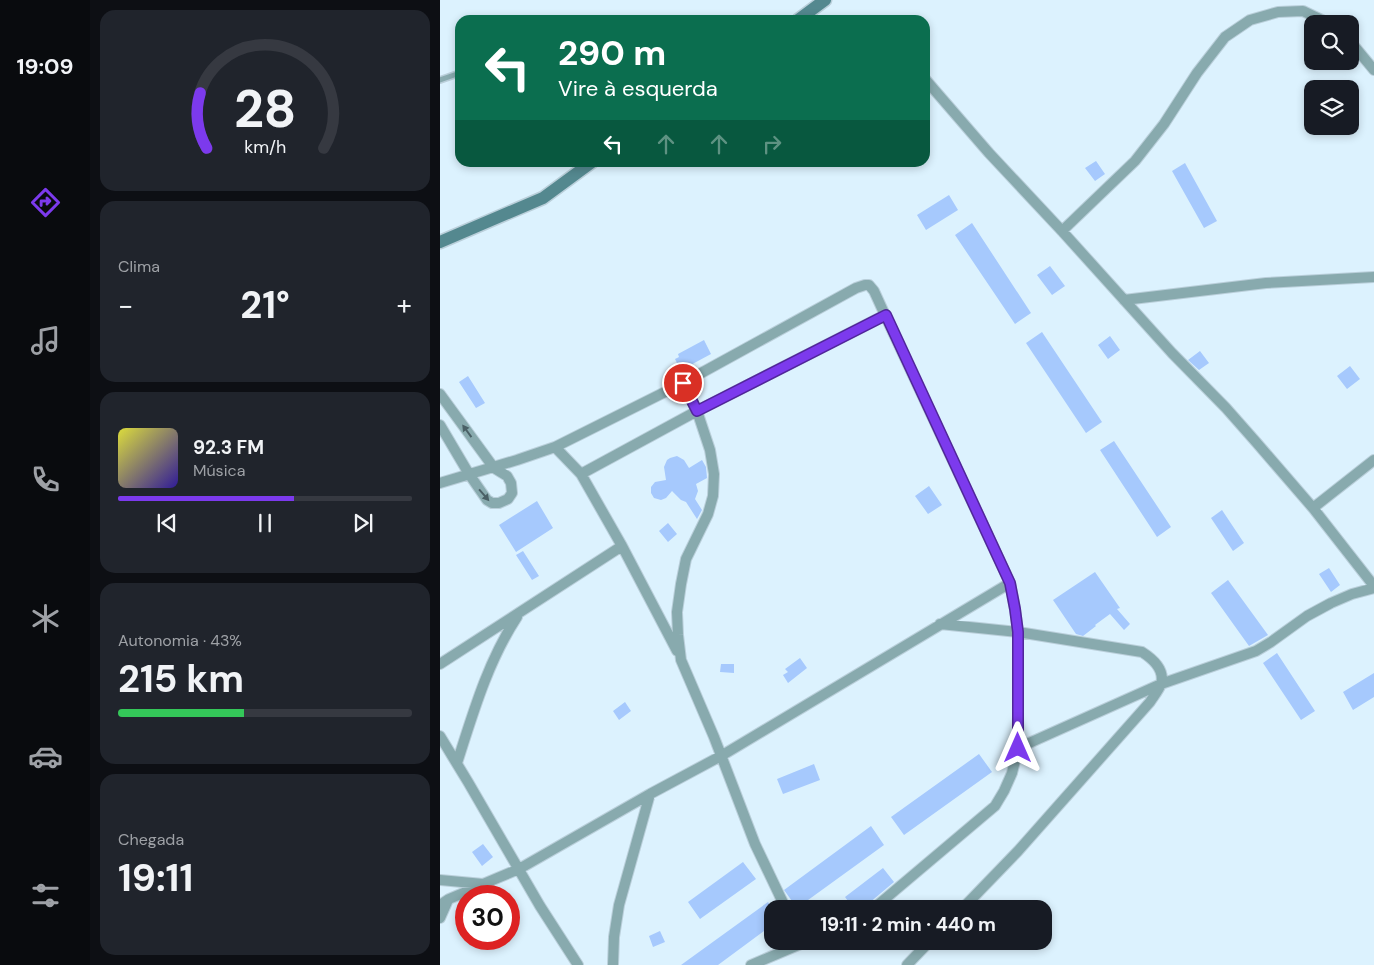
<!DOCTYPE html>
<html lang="pt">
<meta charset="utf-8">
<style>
:root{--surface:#171b24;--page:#20242c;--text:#f1f3f6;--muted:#9ea1a6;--line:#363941;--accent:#7c3aed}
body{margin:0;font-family:"DM Sans",sans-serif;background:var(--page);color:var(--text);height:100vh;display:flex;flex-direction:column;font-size:19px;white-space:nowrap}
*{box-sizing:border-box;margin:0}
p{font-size:16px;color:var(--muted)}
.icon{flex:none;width:28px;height:28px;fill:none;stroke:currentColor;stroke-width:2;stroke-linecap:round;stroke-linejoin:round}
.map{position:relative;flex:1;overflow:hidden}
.side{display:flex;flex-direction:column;gap:10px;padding:10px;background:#0d0f14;width:350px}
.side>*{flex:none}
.top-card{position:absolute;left:15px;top:15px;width:475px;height:152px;border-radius:15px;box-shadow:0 2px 8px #0003;background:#0b6e4f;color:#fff;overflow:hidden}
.buttons{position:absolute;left:864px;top:15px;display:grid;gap:10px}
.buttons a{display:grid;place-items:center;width:55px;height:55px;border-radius:10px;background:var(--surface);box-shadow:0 2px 8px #0003;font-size:25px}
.speed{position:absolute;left:15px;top:885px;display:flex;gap:10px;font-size:25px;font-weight:700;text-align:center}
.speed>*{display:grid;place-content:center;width:65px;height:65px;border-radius:50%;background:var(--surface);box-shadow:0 2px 8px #0003;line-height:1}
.speed .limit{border:8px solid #d22;background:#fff;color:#111}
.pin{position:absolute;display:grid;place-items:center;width:42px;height:42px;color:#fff;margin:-21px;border:2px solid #fff;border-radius:50%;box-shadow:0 1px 5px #0007}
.me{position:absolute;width:55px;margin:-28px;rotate:0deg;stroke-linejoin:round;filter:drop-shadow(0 0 4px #0008)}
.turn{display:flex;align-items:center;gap:18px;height:105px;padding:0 20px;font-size:22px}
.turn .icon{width:65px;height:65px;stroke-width:2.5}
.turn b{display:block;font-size:35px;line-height:42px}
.lanes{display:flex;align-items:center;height:48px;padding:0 20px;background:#0003;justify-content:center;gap:25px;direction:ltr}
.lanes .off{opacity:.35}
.big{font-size:38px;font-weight:700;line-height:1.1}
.side .widget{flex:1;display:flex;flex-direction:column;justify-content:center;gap:8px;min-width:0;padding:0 18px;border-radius:15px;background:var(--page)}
.side .dial{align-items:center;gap:0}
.dial svg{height:130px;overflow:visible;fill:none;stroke:var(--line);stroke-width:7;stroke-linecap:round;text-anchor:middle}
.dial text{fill:var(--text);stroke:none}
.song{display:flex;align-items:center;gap:15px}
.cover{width:60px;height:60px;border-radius:8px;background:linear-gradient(135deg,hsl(60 70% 55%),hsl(250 70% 35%))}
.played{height:5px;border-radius:2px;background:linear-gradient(90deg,var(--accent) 60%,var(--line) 60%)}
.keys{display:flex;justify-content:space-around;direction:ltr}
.heat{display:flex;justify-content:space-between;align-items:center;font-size:28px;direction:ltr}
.charge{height:8px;border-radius:4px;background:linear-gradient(90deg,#34c759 43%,var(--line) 0)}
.trip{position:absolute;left:324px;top:900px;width:288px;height:50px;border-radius:15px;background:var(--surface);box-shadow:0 2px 8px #0003;font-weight:700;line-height:50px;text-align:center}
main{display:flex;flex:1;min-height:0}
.menu{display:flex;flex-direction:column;width:90px;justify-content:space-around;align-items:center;background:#090b0e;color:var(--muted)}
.menu .icon{width:35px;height:35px}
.menu .active{color:var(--accent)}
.menu b{font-size:22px;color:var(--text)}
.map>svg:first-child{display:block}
</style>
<main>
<nav class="menu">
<b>19:09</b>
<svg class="icon active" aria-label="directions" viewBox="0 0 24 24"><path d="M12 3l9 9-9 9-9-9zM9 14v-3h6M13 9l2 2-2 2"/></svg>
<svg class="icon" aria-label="music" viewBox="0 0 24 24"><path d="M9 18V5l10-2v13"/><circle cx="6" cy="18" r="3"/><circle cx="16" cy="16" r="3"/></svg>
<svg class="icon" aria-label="phone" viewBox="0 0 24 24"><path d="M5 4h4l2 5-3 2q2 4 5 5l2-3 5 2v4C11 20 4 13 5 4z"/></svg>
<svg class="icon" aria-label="climate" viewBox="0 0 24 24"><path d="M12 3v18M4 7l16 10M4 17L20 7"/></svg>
<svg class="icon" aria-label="car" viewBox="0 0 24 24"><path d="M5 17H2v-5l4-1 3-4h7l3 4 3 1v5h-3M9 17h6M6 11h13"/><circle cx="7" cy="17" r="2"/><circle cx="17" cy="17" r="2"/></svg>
<svg class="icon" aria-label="filters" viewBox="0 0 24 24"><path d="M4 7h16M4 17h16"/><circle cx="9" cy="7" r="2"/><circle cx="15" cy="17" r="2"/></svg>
</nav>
<section class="side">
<div class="widget dial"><svg viewBox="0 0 100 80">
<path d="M14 69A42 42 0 1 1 86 69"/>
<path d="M14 69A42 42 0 0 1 10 35" stroke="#7c3aed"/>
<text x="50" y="56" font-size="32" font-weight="700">28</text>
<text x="50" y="72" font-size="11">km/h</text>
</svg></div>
<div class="widget"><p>Clima</p>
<div class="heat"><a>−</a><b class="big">21°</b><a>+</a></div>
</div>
<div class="widget">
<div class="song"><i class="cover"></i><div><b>92.3 FM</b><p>Música</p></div></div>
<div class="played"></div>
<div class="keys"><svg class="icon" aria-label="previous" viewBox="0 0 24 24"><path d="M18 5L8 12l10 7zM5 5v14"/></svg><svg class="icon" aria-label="pause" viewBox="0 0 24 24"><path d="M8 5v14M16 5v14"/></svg><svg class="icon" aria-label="next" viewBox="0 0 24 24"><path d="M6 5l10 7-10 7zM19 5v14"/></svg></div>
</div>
<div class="widget"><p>Autonomia · 43%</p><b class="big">215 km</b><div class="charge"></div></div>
<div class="widget"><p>Chegada</p><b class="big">19:11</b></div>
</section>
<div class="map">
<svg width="934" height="965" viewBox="0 0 934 965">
<rect width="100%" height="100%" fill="#dcf2fe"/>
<path fill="#a6c9fd" d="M656,161L665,174L655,181L645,168Z
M745,163L777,221L764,228L732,171Z
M509,195L518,210L486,230L477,215Z
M532,223L591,313L575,324L515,235Z
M610,266L625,286L612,295L597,275Z
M602,332L662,422L646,433L586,343Z
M670,336L680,350L668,359L658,345Z
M264,340L271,354L245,368L243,365L239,367L235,359L239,357L238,354Z
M760,351L769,363L759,370L748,360Z
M910,366L920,379L907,389L897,376Z
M28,376L45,403L36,408L19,382Z
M674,441L731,527L717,537L660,450Z
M237,456L244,460L249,468L262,460L266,467L267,478L256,484L258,491L255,499L262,510L257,519L246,502L241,500L232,491L226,498L221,500L214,498L211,493V487L215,482L226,480L224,467L227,460L230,458Z
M489,486L502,505L488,514L475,496Z
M97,501L113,528L76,552L59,525Z
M782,510L804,543L793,551L771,518Z
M228,523L237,534L228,542L219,531Z
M83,551L99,576L92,580L76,555Z
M889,568L900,585L891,592L879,574Z
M655,572L680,608L677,609L690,624L684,630L670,614L655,625L656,626L643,636L636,634L613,600Z
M788,580L828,635L809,646L771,593Z
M837,653L875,711L861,720L823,663Z
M360,658L367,668L348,683L343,675L348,672L345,669Z
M281,664H294V673L280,672Z
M934,673V697L913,710L903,692Z
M185,702L191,711L179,720L173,711Z
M539,754L552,772L464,835L451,817Z
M374,764L380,780L343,794L337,779Z
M431,826L444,845L357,908L344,890Z
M43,844L53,857L42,866L32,852Z
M303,862L316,879L260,919L248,902Z
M443,868L454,882L422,909H414L405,897Z
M328,902L332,908V925L278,965H241Z
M220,931L225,942L213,947L209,936Z"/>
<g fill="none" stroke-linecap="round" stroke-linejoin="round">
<defs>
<path id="service" d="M0,80L20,73"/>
<path id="minor" d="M910,41L934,70
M485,79L549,153L622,231L732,353L786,408L816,442L873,508L934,586
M622,231L695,161L724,124L757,73L785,37L810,20L838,12L863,11L890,24
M684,300L826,283L934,277
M243,383L257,411L270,450L274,474L273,496L268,514L246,559L241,584L237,612L238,635L241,660L274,737L315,844L346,909
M0,394L54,468L67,476L71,483L72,493L68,499L59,503H52L47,500L29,474L0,425
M115,447L141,474L182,546L237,651
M141,474L257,411L445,315
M0,483L77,460L115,447L243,383L416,288L425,285H429L434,291L445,315L570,583L281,756L210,794L79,869L43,884L0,880
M873,508L934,460
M500,624L578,632L702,652C713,659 725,670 721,684C719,690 713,697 710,702L578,851L522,909
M0,664L182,546
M0,736L28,782L100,906L138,965
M578,748L721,684L816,651L831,642L867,616L891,603L912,594L934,588
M17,763C33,713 48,661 77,617
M0,905L9,899L42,885
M433,909L555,806L564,791L572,773L578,748V632L575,609L570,583
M0,918L8,900
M173,965L174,937L179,905L210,794
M311,965L368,941
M467,965L490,941"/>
<path id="secondary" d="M358,20L385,0
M0,242L103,198L152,162"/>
</defs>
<use href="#service" stroke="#bacfda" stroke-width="8"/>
<use href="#minor" stroke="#bacfda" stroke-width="12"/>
<use href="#secondary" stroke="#bacfda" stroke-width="15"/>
<use href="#service" stroke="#88aaae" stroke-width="5"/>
<use href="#minor" stroke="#88aaae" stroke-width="10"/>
<use href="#secondary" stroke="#54888f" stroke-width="12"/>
</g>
<defs><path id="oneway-solid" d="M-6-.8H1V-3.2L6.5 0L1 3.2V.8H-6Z" transform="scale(1.25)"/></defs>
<g fill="#4a6066">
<use href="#oneway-solid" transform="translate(27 431) rotate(-126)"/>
<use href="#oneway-solid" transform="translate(44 495) rotate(49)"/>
</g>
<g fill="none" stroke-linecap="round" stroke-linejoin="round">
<defs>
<path id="route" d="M243,383L257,411L446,315L570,583L575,609L578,632V748"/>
</defs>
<use href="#route" stroke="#51269a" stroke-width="12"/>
<use href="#route" stroke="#7c3aed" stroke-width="9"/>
</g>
</svg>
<div class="buttons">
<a><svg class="icon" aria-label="search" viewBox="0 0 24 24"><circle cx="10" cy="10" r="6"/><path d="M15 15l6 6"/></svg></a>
<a><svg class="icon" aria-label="layers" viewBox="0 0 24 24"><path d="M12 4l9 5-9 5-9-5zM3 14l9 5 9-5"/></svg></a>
</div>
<div class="speed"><div class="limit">30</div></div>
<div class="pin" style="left:243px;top:383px;background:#d93025"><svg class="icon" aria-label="arrive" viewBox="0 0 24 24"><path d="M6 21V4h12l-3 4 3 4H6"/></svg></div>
<svg class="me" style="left:578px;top:748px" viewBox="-20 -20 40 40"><path d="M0-17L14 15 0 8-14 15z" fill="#7c3aed" stroke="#fff" stroke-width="4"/></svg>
<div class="trip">19:11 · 2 min · 440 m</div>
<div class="top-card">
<div class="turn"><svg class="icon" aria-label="left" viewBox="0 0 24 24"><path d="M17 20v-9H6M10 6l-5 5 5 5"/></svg><div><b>290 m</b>Vire à esquerda</div></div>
<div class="lanes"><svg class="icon" aria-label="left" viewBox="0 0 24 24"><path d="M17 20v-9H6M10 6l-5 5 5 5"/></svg><svg class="icon off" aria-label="ahead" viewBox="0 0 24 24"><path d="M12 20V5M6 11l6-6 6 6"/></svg><svg class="icon off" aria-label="ahead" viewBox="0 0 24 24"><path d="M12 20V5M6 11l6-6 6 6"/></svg><svg class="icon off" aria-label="right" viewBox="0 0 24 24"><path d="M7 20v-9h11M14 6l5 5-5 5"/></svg></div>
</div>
</div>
</main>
